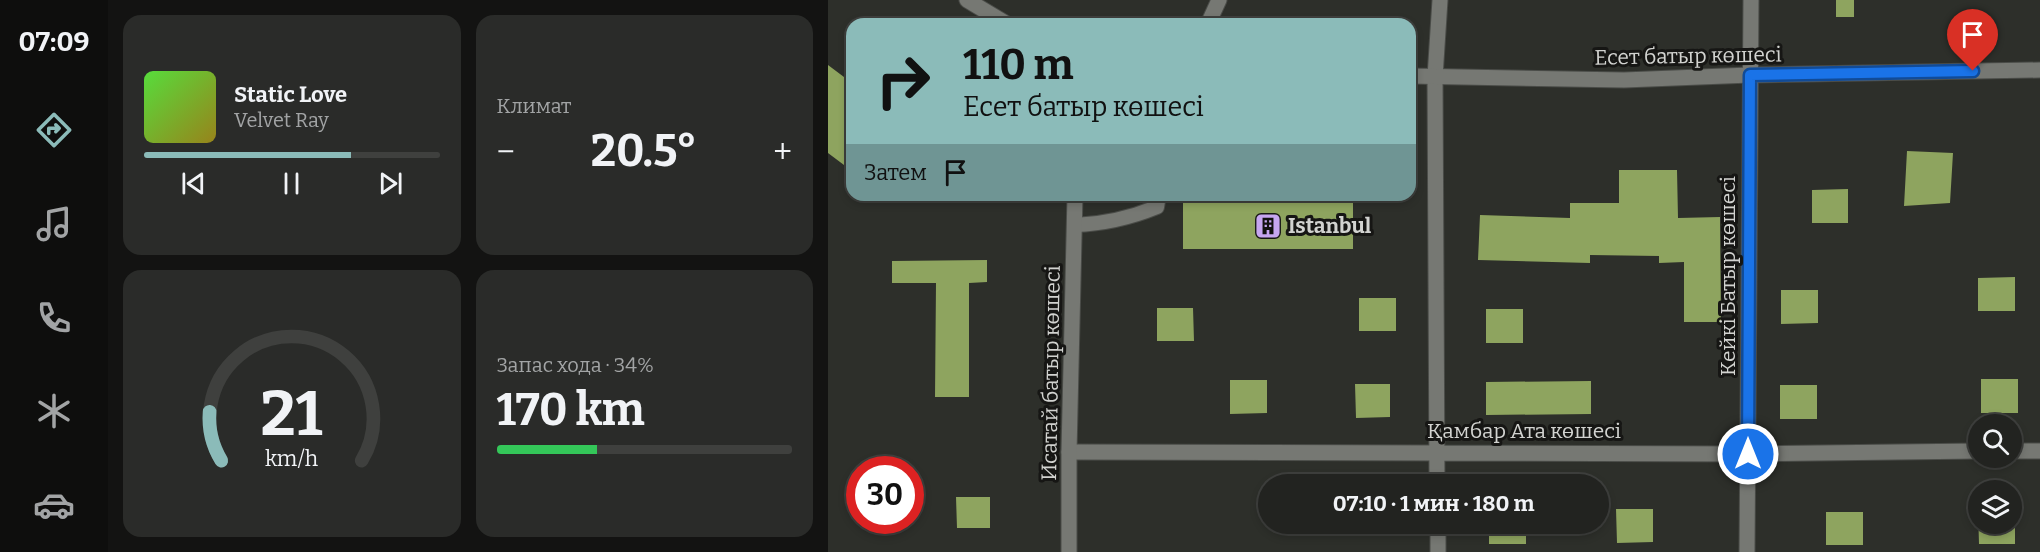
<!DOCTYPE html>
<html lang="ru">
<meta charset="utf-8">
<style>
:root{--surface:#222320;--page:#2a2b29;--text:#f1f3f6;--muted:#a2a4a5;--line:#3f403e;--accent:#8bbbb9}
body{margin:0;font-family:Bitter,serif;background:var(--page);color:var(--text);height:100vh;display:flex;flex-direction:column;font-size:22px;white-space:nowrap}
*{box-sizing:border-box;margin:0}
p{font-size:20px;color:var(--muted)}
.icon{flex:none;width:33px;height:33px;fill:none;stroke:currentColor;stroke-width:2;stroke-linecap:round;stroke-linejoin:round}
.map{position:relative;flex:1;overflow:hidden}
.side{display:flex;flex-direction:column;gap:15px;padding:15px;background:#131312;width:720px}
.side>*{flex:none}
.hud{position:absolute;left:18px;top:18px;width:570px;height:183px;border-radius:18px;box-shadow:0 3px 9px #0003,0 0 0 2px var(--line);background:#8bbbb9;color:#111;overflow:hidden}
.tools{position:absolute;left:1140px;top:414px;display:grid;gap:12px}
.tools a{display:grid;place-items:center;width:54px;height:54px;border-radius:50%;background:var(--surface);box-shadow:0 3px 9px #0003,0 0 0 2px var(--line);font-size:30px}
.speed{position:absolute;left:18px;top:456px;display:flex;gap:12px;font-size:30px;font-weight:700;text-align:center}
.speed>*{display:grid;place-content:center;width:78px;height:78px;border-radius:50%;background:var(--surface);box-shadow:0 3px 9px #0003,0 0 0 2px var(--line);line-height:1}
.speed .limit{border:9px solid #d22;background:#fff;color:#111}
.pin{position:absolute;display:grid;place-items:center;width:51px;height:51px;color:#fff;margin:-62px -26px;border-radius:50% 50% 50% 0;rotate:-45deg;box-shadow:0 0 6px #0007}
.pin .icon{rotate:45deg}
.me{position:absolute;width:66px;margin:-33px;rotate:0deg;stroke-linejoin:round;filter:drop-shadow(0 0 4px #0008)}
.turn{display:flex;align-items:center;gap:21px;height:126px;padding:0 18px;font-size:27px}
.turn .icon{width:78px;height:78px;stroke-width:2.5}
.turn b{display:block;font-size:42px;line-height:51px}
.then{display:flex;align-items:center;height:57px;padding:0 18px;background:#0003;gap:12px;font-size:22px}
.big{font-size:45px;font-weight:700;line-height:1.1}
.side .tile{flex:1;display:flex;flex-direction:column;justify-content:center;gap:9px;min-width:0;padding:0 21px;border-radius:18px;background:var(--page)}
.side .dial{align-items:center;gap:0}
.dial svg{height:156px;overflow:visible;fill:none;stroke:var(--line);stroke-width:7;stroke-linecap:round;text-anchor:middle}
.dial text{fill:var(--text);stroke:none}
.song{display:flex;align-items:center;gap:18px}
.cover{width:72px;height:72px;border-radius:9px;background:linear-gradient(135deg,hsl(110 70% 55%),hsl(50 70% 35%))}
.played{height:6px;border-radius:3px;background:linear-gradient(90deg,var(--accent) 70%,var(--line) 70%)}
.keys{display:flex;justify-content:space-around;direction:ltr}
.heat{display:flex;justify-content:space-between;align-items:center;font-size:33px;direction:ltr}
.charge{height:9px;border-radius:4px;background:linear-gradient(90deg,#34c759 34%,var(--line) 0)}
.side .tiles{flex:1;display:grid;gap:15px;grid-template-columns:repeat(2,1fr)}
.trip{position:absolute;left:430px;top:474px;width:351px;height:60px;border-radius:30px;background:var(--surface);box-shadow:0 3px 9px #0003,0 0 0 2px var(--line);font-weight:700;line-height:60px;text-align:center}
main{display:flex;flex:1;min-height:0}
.tab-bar{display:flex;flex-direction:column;width:108px;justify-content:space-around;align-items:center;background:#0e0e0d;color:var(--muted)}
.tab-bar .icon{width:42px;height:42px}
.tab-bar .on{color:var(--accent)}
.tab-bar b{font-size:27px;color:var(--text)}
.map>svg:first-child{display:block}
</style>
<main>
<nav class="tab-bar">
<b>07:09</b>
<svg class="icon on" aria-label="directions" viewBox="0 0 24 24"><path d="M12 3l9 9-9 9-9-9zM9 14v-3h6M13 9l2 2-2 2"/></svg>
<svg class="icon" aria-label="music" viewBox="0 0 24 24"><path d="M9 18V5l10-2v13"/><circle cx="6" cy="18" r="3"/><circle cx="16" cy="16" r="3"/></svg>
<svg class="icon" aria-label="phone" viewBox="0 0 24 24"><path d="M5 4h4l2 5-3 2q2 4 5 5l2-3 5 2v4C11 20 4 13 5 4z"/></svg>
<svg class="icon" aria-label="climate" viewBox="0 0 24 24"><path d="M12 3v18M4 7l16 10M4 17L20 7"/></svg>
<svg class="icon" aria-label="car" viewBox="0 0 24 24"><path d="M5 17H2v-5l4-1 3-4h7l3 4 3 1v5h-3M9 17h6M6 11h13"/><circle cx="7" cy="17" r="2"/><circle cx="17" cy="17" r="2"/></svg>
</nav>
<section class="side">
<div class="tiles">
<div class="tile">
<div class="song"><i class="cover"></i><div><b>Static Love</b><p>Velvet Ray</p></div></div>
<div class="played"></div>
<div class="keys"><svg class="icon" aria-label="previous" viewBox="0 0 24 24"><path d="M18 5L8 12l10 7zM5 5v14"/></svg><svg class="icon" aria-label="pause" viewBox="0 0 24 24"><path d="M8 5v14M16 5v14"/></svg><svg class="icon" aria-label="next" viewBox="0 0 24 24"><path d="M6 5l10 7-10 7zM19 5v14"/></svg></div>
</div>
<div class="tile"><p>Климат</p>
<div class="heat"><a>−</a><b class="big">20.5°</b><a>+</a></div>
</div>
<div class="tile dial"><svg viewBox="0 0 100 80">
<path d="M14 69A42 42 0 1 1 86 69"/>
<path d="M14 69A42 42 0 0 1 8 44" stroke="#8bbbb9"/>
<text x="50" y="56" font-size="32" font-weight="700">21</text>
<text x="50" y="72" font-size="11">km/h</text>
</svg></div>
<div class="tile"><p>Запас хода · 34%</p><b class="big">170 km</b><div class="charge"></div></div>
</div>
</section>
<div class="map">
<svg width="1212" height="552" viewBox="0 0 1212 552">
<rect width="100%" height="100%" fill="#2d2f2a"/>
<path fill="#8ea45f" d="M1008,0H1026V17H1008Z
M0,65L24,83V171L0,153Z
M1079,151L1125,153L1122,203L1076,206Z
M791,170H849L850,218L892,217L893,322H856V262L831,263V256L762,255V263L650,260L652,215L742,218V203H791Z
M1020,189V223H984V190Z
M355,195H525V249H355Z
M159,260V282L141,283V397H107L108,283H64V261Z
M1187,277V311H1150V278Z
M953,290H990V323L953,324Z
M531,298H568V331H531Z
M329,308H365L366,341H329Z
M658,309H695V343H658Z
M1153,379H1190V413H1153Z
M402,380H439V413L402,414Z
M763,381V414L658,415V382Z
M527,384H562V417L528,418Z
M952,385H989V419H952Z
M128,497H162V528H129Z
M788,509H825V542L789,543Z
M1150,510V524H1184V510H1187V544H1151Z
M998,512H1035V545H998Z
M661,524H698V544H661Z"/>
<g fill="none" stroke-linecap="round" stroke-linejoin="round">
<defs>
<path id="service" d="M247,225C276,224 302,218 329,207L331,195"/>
<path id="minor" d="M380,24L391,0
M1184,451H1212
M241,452L919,454L1150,451
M609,484L607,77L612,0
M610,524V552
M919,552L923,0"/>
<path id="tertiary" d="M139,0L179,24
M582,76L796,80L922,75L1212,70
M241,552V452L247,195"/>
</defs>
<use href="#service" stroke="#4a4c48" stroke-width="16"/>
<use href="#minor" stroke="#4a4c48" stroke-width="17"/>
<use href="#tertiary" stroke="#4a4c48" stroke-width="17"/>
<use href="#service" stroke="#767873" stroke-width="14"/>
<use href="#minor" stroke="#767873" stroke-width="15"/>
<use href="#tertiary" stroke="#767873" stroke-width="15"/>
</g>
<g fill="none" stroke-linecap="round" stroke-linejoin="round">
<defs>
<path id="route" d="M920,454L922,75L1145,71"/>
</defs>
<use href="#route" stroke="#114b97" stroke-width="15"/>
<use href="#route" stroke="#1a73e8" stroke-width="10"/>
</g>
<defs>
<symbol id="building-square" viewBox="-11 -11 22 22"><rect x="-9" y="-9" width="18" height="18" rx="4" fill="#c6a6f0" stroke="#161614"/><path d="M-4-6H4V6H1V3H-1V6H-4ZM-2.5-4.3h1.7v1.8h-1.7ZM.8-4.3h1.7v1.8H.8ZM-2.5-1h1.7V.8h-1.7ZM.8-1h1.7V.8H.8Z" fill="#111"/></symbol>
</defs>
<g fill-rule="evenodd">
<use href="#building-square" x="425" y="211" width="30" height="30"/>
</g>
<g text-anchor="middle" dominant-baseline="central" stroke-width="6" stroke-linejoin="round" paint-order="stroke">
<g font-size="21" fill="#d2d3d0" stroke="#161614">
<text transform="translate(860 56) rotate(-1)">Есет батыр көшесі</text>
<text transform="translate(900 276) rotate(-90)">Кейкі Батыр көшесі</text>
<text transform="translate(223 373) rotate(-89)">Исатай батыр көшесі</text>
<text x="696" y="431">Қамбар Ата көшесі</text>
</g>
<g font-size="21" font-weight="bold" fill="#d2d3d0" stroke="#161614" text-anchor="start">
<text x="460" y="226">Istanbul</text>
</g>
</g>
</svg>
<div class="tools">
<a><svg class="icon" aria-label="search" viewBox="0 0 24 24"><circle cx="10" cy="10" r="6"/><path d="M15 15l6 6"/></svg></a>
<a><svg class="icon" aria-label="layers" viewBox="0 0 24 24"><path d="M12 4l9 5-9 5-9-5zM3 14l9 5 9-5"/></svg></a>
</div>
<div class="speed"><div class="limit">30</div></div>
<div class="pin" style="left:1145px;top:71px;background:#d93025"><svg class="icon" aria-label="arrive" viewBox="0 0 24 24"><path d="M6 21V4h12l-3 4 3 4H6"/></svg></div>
<svg class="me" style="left:920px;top:454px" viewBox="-20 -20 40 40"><circle r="17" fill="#1a73e8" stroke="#fff" stroke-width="3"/><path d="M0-11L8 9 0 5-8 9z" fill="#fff"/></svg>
<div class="trip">07:10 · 1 мин · 180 m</div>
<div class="hud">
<div class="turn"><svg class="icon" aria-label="right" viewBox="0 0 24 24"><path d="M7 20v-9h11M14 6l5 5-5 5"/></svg><div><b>110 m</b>Есет батыр көшесі</div></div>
<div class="then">Затем<svg class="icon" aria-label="arrive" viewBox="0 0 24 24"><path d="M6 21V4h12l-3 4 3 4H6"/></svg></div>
</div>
</div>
</main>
